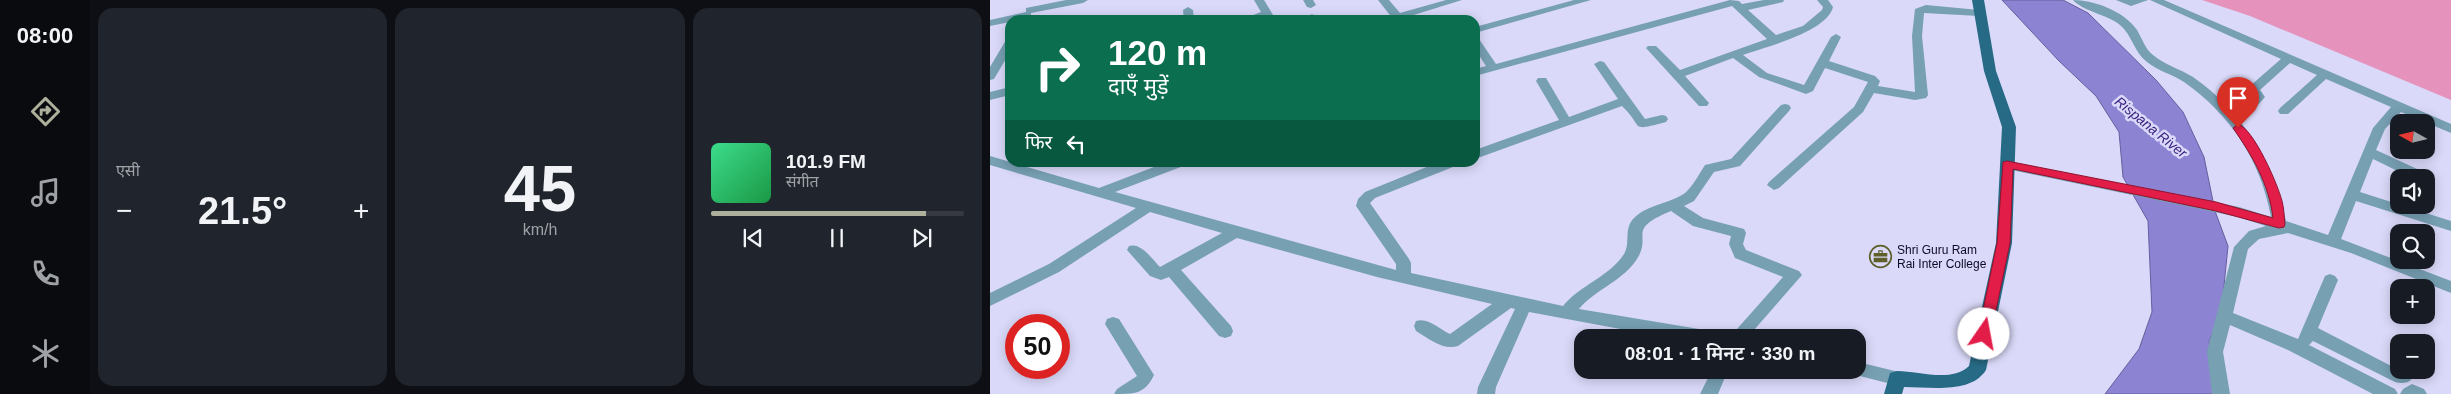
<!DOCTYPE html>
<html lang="hi">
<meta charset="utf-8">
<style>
:root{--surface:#171b24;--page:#20242c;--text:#f1f3f6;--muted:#9ea1a6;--line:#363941;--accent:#afb09b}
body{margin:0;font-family:Arial,"Noto Sans Devanagari",sans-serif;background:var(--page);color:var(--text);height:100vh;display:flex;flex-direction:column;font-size:19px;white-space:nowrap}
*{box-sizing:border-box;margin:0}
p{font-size:16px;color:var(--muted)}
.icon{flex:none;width:28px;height:28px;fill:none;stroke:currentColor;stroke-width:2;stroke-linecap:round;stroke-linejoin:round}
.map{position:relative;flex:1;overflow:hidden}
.panel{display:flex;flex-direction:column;gap:8px;padding:8px;background:#0d0f14;width:900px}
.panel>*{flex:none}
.guide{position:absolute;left:15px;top:15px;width:475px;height:152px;border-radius:15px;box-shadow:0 2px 12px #0003;background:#0b6e4f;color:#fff;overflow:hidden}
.needle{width:32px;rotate:278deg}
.controls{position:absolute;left:1400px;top:114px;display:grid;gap:10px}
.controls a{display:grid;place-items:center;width:45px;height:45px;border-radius:10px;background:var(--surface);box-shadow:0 2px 12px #0003;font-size:25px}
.speed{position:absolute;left:15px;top:314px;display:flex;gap:10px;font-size:25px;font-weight:700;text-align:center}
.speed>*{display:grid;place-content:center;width:65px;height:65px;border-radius:50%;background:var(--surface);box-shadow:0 2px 12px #0003;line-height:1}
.speed .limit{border:8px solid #d22;background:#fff;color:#111}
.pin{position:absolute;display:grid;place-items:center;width:42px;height:42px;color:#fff;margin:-51px -21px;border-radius:50% 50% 50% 0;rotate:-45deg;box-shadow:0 0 5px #0007}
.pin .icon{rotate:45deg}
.me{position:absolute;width:55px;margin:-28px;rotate:12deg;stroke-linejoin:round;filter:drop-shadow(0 0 4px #0008)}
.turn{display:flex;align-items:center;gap:18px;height:105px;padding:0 20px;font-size:22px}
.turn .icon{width:65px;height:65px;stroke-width:2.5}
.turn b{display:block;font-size:35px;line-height:42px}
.then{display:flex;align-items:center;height:48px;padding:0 20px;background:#0003;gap:10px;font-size:19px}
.big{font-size:38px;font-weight:600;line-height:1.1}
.panel .card{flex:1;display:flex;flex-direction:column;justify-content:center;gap:8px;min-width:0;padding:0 18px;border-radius:15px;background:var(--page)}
.panel .dial{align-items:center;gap:0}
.dial b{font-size:65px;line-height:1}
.song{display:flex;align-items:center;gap:15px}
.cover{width:60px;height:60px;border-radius:8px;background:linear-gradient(135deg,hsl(150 70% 55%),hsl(140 70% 35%))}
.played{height:5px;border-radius:2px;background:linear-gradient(90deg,var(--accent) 85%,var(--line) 85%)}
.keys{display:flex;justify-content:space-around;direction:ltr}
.heat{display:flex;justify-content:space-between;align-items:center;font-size:28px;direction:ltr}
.panel .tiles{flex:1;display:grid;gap:8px;grid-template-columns:repeat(3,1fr)}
.trip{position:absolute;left:584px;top:329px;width:292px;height:50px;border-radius:15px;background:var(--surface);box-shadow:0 2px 12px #0003;font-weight:600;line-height:50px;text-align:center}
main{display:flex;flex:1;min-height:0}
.menu{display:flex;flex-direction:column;width:90px;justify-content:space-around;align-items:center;background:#090b0e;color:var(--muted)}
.menu .icon{width:35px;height:35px}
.menu .current{color:var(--accent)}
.menu b{font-size:22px;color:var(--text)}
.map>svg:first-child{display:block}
</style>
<main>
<nav class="menu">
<b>08:00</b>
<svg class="icon current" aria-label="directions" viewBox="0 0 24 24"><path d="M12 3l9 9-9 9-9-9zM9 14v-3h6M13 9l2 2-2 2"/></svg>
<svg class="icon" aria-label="music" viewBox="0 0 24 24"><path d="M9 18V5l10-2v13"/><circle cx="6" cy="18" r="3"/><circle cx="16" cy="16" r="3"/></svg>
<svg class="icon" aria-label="phone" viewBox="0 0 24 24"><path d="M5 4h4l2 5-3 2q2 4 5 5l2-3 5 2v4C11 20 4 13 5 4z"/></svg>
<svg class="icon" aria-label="climate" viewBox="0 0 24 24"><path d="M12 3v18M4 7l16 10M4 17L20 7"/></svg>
</nav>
<section class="panel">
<div class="tiles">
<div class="card"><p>एसी</p>
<div class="heat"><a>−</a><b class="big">21.5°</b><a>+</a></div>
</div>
<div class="card dial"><b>45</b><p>km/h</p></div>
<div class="card">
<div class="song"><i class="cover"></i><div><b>101.9 FM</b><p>संगीत</p></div></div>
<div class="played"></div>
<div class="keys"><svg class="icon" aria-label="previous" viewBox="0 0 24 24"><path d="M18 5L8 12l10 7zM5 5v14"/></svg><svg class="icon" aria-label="pause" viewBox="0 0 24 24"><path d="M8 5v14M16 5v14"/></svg><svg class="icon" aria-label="next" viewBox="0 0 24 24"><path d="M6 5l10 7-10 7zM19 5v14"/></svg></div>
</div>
</div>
</section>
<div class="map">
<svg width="1461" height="394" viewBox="0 0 1461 394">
<rect width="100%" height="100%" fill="#dad9f9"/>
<path fill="#e593bd" d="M1212,0H1461V100L1260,16Z"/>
<path fill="#8c83d2" stroke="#665e9e" d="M1012,0H1073L1098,13L1166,80L1193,112L1214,157L1225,211L1238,246L1231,316L1219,341L1228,394H1115L1149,349L1162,312L1158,221L1133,177L1129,132L1106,96L1069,61Z"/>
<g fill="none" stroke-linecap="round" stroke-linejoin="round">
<path fill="#77a0b3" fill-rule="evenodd" d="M76,0H98L93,3L41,13V17L20,20V22L0,26V20L36,12V8Z
M264,0H274L286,20H276L274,17L266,20H250L271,12Z
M313,0H323L326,5L321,8L317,7Z
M388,0H399L410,13L456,0H472L414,18L415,20L403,19Z
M584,0H601L485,33V27Z
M740,0L749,1L752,4L774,0H794L793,2L758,10L786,35L813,26L832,10L833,7L827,0H838L843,7C837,32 775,47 753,55L777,73L814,85L841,37L846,34L851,37L839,61L885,76L890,81L888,86L925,92L922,36L925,9L936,5L989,10L994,13L989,16L934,13L932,36L938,95L936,98L925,100L884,93L873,112L789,188L784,190L777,185L779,182L864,107L878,82L835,68L823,91L816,94L769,77L743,58L695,76L719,103L717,106H709L656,48L658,46H666L690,70L777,39L742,6L485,76V69L496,66L485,49V38L489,39L506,64Z
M1083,0C1104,0 1134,11 1147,30C1152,38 1155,49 1163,55C1175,65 1190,69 1203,77C1253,112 1284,163 1296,221L1338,235L1383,128L1401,107L1336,79L1298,114H1290L1288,111L1290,108L1327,75L1300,63L1270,90L1275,97L1260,114H1252L1250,111L1263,97L1258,89L1260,86L1291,59L1160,0H1174L1461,124V133L1411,112L1395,129L1386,150L1438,174L1440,177L1436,181V178H1422L1383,159L1370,192L1461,221V231L1366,201L1351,239L1461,281V293L1361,253L1298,233L1269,239L1258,249L1243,313L1308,339L1335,276L1340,274L1345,276L1348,280L1328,328L1409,370H1427C1422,381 1418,385 1405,382L1323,341L1319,345L1405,389L1408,394H1383L1298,350L1240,325L1233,352L1240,394H1222L1217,352L1244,247L1259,231L1276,226L1248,217L1012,168L1010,165L1012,162L1017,161L1249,207L1281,217C1271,161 1240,114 1194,82C1182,74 1168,71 1157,62C1144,52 1142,35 1130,25C1117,14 1094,12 1083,0Z
M1126,0H1158L1141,6Z
M198,7L203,10L204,20H194L193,10Z
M322,14L330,20H319L317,17Z
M116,17L121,18L122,20H111Z
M20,39V52L4,79L0,80V67L16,40Z
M610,61L614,62L655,119L672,115L676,116L678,119L676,122C638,132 655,128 632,106L485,159V150L569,120L546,81L548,78H556L579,117L628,99L604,64Z
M20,87V95L0,100V92Z
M795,104L799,105L801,108L799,111L750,166L724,172L704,201L694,206L713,218L754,229L756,233L753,244L756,250L809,271L812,275L757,338H739L793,277L745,258L739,244L741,236L703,226L681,211C633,231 665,234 645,262C630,282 605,290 589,309L721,331L727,333L729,338H679L539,312L506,387L505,394H487L488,387L525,309L521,308L468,346C453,351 438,338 426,331L424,326L426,321C438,317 449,329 460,334L502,304L387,277L247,238L191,270L241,326L243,331L241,336L235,338L229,336L179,277L171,280L160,276L137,250L139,246C151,242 162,259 170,267L232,233L160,212L69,272L0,306V293L59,264L146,208L0,165V156L109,188L177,162H197L196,165L125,192L406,270V264L366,206L368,199L375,192L449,162H469L468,165L385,198L380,203L419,259L421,263V273L573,306C590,285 619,277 634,254C641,243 633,229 644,218C657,205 677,204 692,195C701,190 709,174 715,165L741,159L791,105Z
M123,317L129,319L164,375C155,394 145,394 124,394L127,389L147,376L115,324L117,319Z
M868,362L909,372L915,374L917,379L915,384L909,386L862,374L860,370H868Z
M722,370H738L728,394H710Z
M1422,384L1434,389L1437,394H1410L1413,389Z"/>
<path fill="#266a85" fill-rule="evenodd" d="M982,0H994L1006,71L1026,127L1022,243L996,370C981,394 941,387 914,387L912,394H894L900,373L907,371C929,371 961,383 979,366L1006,243L1012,127L994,71Z"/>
</g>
<path fill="#e11d48" stroke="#92132f" d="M1248,124C1264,129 1288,185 1292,201C1294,208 1294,216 1295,224L1294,227L1289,228L1226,211L1023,169L1020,243L1001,334L999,338H990L988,334L1007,243L1013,162L1017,161L1226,202L1283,218C1279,184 1262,155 1243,128Z"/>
<defs>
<symbol id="office-ring" viewBox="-11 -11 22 22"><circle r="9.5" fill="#dad9f9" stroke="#5f5f2b" stroke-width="1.5"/><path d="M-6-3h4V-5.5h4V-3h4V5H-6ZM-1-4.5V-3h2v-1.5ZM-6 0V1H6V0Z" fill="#5f5f2b"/></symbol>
</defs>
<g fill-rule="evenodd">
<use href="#office-ring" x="878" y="244" width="25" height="25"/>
</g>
<g text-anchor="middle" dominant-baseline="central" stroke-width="5" stroke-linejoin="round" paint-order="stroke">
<g font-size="12" fill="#0e0925" stroke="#dad9f9" text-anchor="start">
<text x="907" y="250">Shri Guru Ram<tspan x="907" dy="14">Rai Inter College</tspan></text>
</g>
<g font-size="14" font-style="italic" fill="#381f7c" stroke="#dad9f9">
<text transform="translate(1161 127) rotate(39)">Rispana River</text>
</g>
</g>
</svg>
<div class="controls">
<a><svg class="needle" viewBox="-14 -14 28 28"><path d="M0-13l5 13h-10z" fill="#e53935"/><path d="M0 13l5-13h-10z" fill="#9ea1a6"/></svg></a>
<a><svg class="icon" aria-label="sound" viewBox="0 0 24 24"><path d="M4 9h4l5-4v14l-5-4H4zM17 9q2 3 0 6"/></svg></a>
<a><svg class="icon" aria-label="search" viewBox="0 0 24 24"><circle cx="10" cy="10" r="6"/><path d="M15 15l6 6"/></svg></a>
<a>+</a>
<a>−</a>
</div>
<div class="speed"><div class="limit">50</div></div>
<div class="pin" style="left:1248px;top:128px;background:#d93025"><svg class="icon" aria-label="arrive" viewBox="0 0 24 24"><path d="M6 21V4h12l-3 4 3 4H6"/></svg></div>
<svg class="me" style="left:994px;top:334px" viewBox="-20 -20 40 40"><circle r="19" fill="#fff"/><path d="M0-13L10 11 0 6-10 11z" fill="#e11d48"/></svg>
<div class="trip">08:01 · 1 मिनट · 330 m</div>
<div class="guide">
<div class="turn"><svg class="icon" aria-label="right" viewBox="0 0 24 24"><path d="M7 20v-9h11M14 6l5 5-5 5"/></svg><div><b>120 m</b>दाएँ मुड़ें</div></div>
<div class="then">फिर<svg class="icon" aria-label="left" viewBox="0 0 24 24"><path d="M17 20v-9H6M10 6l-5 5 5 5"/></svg></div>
</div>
</div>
</main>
